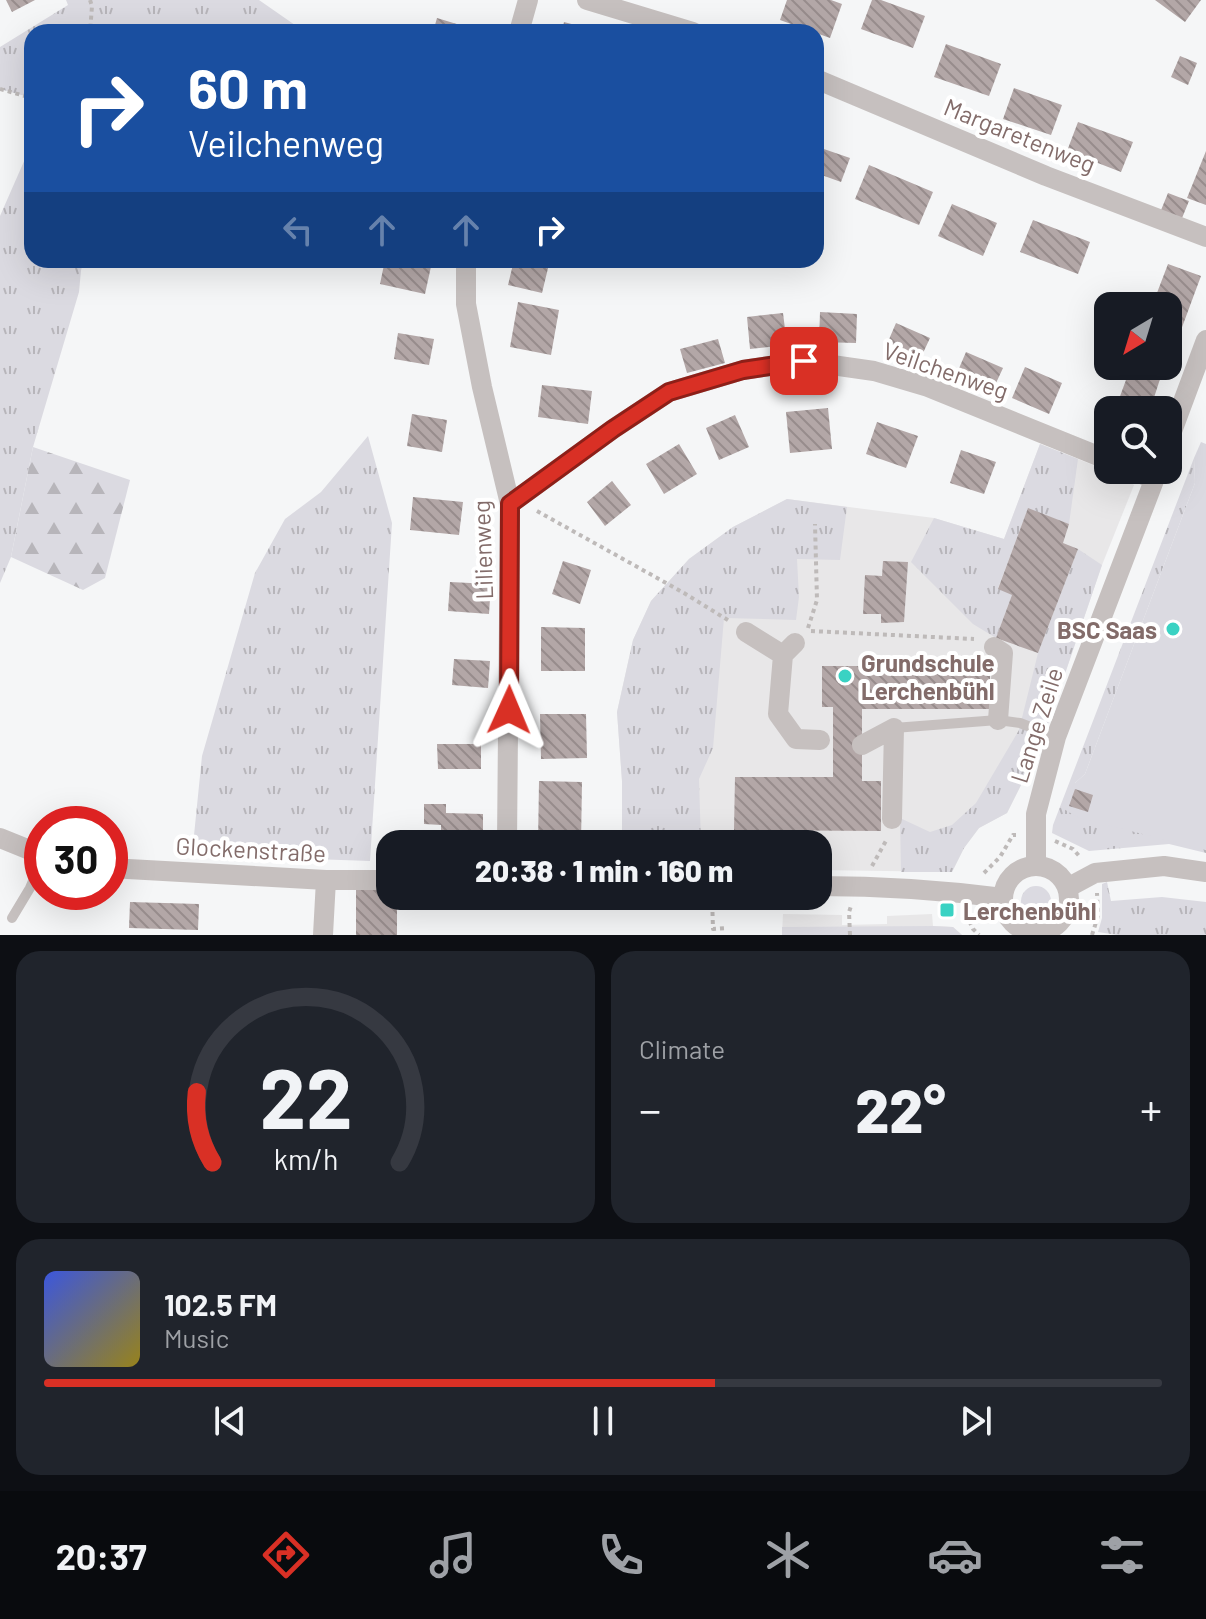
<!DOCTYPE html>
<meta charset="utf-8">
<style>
:root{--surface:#171b24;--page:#20242c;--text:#f1f3f6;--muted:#9ea1a6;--line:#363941;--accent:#d93025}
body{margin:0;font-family:Barlow,sans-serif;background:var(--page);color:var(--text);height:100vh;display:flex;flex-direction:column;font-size:30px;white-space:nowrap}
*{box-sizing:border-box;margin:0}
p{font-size:26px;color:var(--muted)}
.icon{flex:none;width:44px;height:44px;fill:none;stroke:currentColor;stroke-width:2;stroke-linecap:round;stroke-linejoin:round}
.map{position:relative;height:935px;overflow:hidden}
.sheet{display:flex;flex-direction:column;gap:16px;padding:16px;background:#0d0f14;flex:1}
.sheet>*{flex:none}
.hud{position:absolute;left:24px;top:24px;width:800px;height:244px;border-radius:24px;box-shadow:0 8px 32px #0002;background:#1a4fa0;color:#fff;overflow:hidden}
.needle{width:52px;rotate:218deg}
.fabs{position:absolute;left:1094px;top:292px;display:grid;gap:16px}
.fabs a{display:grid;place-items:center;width:88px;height:88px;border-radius:16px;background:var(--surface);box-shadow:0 8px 32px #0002;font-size:40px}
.speed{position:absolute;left:24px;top:806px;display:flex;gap:16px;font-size:40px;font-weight:700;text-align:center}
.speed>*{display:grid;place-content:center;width:104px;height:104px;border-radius:50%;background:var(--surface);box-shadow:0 8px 32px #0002;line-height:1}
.speed .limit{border:12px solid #d22;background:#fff;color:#111}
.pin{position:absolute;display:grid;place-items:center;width:68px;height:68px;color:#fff;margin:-34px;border-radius:16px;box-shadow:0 4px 12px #0006}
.me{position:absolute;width:88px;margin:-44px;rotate:1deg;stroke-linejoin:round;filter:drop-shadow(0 0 6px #0008)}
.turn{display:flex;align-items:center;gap:28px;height:168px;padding:0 32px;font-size:36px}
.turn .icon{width:104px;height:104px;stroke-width:2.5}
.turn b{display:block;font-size:56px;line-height:68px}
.lanes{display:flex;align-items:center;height:76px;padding:0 32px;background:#0003;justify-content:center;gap:40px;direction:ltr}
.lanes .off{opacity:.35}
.big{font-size:60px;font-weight:800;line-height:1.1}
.sheet .card{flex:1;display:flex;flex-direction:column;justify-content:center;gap:12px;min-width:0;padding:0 28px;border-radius:24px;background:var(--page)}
.sheet .dial{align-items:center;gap:0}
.dial svg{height:208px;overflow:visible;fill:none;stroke:var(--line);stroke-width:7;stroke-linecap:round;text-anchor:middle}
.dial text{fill:var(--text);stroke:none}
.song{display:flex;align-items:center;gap:24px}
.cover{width:96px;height:96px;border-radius:12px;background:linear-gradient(135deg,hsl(230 70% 55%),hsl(50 70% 35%))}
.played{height:8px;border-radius:4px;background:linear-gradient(90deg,var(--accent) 60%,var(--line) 60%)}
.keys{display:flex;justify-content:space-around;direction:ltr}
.heat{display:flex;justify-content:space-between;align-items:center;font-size:44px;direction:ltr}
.sheet .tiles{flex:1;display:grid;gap:16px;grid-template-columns:1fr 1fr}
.card:last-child{grid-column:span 2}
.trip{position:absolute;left:376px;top:830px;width:456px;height:80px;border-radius:24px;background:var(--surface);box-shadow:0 8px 32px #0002;font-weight:800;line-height:80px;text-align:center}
.dock{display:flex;height:128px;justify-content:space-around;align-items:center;background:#090b0e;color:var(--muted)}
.dock .icon{width:56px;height:56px}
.dock .selected{color:var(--accent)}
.dock b{font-size:36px;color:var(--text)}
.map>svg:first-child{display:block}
</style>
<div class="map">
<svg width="1206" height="935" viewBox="0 0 1206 935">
<defs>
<pattern id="grass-tufts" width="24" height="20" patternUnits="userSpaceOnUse" patternTransform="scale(2)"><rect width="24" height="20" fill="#dbdae1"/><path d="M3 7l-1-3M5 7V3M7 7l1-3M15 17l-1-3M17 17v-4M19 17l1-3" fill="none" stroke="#b7b5ba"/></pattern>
<pattern id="forest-firs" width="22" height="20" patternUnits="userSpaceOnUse" patternTransform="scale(2)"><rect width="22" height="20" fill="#dbdae1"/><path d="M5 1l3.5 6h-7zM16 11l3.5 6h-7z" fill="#b7b5ba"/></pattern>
<pattern id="building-back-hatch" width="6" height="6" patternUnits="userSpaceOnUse" patternTransform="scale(2)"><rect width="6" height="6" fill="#b3a7a7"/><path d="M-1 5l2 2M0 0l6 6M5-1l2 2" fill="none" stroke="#978c8c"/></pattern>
</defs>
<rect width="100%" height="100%" fill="#f5f6f7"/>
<path fill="#e8e7e8" d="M1040,444L1128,479L1134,485L1102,565L1040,747L1007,813L979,828L964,848L952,872L818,870V844H622V781L617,712L633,640L651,601L689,559L733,527L787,499L934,518L1004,539Z
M783,914L842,915V925L887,924V916L932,914L933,926L953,927L962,935H782Z"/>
<path fill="url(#grass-tufts)" d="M66,0H259L305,32H32V98L0,89V47L68,5Z
M32,143V260H82L79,292L33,447L11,557L0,583V216Z
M368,436L392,523L370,861L192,855L202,756L255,573L285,519L321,492Z
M1040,444L1078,459L1069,524L1028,509L998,588L1012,595L996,638L973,624L911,562L934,518L1004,539Z
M1194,458L1195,483L1085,774L1075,783L1206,850V853L1169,844L1089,851L1052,833L1053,825Z
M787,499L847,507L840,560L797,559L799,597L796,620L724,618L713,748L699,779L701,844H622V781L617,712L633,640L651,601L689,559L733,527Z
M1078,549L1102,565L1040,747L1007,813L979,828L964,848L952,872H901L900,818L930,832L952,825L976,803L1019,730L1038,653Z
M1107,882L1111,901L1162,897L1206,902V935H1117L1098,932L1102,918V884Z
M1021 901a15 15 0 1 1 30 0a15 15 0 1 1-30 0Z"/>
<path fill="url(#forest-firs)" d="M33,447L130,480L105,578L83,590L11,557Z"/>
<path fill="#dbdae1" d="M1201,442L1206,444V850L1079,818L1062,808L1075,783L1085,774L1195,483L1194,458Z
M933,926L953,927L962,935H782V927Z"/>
<path fill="url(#building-back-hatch)" d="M6,0H35L12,12Z
M787,0H831L842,4L830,38L780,20Z
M872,0H881L925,16L913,48L861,29Z
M1155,0H1201L1185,22Z
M437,18L473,29L472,32H433Z
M564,22L598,31V32H562Z
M946,44L1001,64L989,96L934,77Z
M1180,56L1197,63L1188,85L1171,77Z
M1014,88L1062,105L1051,135L1003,119Z
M1078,122L1133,142L1121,172L1067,151Z
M818,147L850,158L841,182L816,173V152Z
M1206,151V205L1187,198Z
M869,165L933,192L919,225L855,199Z
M1168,193L1189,201L1180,223L1159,215Z
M952,204L997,223L983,256L938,236Z
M1033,220L1090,242L1078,274L1020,252Z
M385,260H423L432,262L425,294L380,284Z
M514,260H550L542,293L508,285Z
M1168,264L1201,276L1181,330L1168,325V306H1152Z
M518,302L559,310L551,355L510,347Z
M820,312L857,314L856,343L819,342Z
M783,313L787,345L750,349L747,317Z
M896,323L930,338L917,366L884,351Z
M398,333L434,339L429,365L394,359Z
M718,339L725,363L687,373L680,349Z
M966,352L1003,368L990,396L954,380Z
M1025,367L1062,383L1049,414L1012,398Z
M1130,369L1160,379L1150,410H1115Z
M542,385L592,391L588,424L538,417Z
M828,408L832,449L790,453L786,412Z
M412,414L447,420L442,452L407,446Z
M735,415L749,447L719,460L706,428Z
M877,422L918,436L906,468L866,454Z
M679,444L697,474L664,494L646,464Z
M961,450L996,462L984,494L950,483Z
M612,481L631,505L605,526L587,502Z
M413,497L463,502L459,535L410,530Z
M1028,508L1069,524L1063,543L1078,549L1038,653L996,638L1012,595L998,589Z
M563,561L591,570L580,604L552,594Z
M883,561L908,562L904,622L881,623V614H863L865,575L882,576Z
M450,582L491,584L489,614L448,611Z
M541,627L585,628V671H541Z
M454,659L490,661L488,688L452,685Z
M822,666H990V709H862V781H881V831L734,830L735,777H833V707H822Z
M540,714H586L587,758L541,759Z
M437,744H481V769H438Z
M539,781L582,782L581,844H538Z
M1075,789L1093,795L1088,812L1069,806Z
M424,804H446V813L483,814V841H441V825L424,824Z
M356,890H390V896H397V935H356Z
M130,902L199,904L198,930L129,928Z"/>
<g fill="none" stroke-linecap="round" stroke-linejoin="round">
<path stroke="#bebab9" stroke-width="4" stroke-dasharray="4 4" stroke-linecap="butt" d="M90,0L92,6L90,32
M0,89L32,98
M537,511L684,593L731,622
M808,628L817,600L815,524
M811,631L974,639
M1055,841L1073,849L1081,858
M872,866L887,839
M984,873L1000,857L1013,835H1016
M712,896L713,929L727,928
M966,914L973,929L979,935
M850,935L849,912L851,906
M1027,935L1028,931
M1092,935L1098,916L1097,893"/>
<path stroke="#c6c0bf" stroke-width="10" d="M894,728L998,720L1020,723L1056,737
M12,918L30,888L42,860"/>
<path stroke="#c6c0bf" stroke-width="20" d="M587,0L693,32
M519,32L528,0
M816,79L1046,176L1206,237
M466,260V304L482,387L510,504L507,844
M1168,442L1206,340
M1131,470L1154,479
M510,504L613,429L669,392L743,370L804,361L874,371L928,387L1108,460
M746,632L783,655
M795,643L783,655L778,714L796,739L820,740
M994,647L1003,653L998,720
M862,745L894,728L892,819
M0,838L42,855
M1036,866V814L1056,737L1158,470
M1003 899a33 33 0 1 1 66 0a33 33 0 1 1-66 0Z
M110,868L326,880H390
M818,886C880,886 942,890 1003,898
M1067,888L1095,873L1164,866L1206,872
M323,935L326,880"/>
</g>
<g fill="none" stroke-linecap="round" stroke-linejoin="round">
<defs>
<path id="route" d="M509,710L510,504L613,429L669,392L743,370L804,361"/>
</defs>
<use href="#route" stroke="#8d1f18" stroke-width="20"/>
<use href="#route" stroke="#d93025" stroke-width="14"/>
</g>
<g fill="#3ad2c3" stroke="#fff" stroke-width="3">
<circle cx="1173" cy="629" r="8"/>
<circle cx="845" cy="676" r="8"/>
<rect x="939" y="902" width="16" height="16" rx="4"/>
</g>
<g text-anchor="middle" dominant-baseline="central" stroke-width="8" stroke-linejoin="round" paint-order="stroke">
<g font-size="24" fill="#836c6a" stroke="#fff">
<text transform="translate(1020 135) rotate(22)">Margaretenweg</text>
<text transform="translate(946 370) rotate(19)">Veilchenweg</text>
<text transform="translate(482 550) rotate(-92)">Lilienweg</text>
<text transform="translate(1036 725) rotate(-72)">Lange Zeile</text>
<text transform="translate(251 849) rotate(3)">Glockenstraße</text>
</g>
<g font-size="24" font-weight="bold" fill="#836c6a" stroke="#fff" text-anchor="start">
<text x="1157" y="629" text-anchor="end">BSC Saas</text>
<text x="861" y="662">Grundschule<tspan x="861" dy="28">Lerchenbühl</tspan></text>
<text x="963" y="910">Lerchenbühl</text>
</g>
</g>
</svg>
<div class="fabs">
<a><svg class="needle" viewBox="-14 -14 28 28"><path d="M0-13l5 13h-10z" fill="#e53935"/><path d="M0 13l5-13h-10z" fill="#9ea1a6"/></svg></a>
<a><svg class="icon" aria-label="search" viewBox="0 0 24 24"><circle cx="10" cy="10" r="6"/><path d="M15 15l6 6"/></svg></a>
</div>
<div class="speed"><div class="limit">30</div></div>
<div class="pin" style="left:804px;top:361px;background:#d93025"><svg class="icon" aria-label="arrive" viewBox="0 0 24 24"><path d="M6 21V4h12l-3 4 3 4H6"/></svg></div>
<svg class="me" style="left:509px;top:710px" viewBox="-20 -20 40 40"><path d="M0-17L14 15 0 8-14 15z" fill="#d93025" stroke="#fff" stroke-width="4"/></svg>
<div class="trip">20:38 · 1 min · 160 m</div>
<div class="hud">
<div class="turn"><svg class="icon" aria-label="right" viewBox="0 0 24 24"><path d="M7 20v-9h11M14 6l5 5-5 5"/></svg><div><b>60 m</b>Veilchenweg</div></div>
<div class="lanes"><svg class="icon off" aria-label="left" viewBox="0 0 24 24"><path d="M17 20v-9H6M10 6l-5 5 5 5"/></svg><svg class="icon off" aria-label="ahead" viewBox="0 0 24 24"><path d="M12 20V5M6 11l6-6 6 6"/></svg><svg class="icon off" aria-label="ahead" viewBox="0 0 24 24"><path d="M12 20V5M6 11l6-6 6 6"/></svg><svg class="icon" aria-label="right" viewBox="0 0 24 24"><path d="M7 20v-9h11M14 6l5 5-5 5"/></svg></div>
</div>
</div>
<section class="sheet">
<div class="tiles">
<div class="card dial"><svg viewBox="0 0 100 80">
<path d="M14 69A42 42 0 1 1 86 69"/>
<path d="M14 69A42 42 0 0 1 8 42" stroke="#d93025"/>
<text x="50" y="56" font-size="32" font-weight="700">22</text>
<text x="50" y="72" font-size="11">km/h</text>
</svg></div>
<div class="card"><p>Climate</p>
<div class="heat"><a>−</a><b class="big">22°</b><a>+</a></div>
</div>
<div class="card">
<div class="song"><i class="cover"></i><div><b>102.5 FM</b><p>Music</p></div></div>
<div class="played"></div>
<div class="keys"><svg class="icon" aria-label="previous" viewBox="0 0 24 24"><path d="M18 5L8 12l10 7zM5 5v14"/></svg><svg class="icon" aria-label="pause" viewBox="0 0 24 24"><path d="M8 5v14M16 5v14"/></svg><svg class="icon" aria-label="next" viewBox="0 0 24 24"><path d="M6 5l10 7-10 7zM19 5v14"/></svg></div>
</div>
</div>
</section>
<nav class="dock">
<b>20:37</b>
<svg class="icon selected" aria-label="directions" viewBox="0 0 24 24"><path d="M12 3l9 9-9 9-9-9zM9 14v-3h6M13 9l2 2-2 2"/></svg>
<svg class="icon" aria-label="music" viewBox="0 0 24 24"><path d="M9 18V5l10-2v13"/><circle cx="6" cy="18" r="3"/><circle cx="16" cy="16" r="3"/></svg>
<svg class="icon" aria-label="phone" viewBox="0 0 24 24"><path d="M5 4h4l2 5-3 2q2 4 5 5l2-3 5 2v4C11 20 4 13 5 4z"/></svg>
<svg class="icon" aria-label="climate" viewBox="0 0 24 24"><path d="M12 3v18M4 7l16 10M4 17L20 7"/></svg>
<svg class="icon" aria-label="car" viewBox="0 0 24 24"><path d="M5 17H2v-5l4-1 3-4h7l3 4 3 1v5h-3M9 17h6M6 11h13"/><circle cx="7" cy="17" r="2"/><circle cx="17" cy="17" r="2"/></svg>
<svg class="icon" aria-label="filters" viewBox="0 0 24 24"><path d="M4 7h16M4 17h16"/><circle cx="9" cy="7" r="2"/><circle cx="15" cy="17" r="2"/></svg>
</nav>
